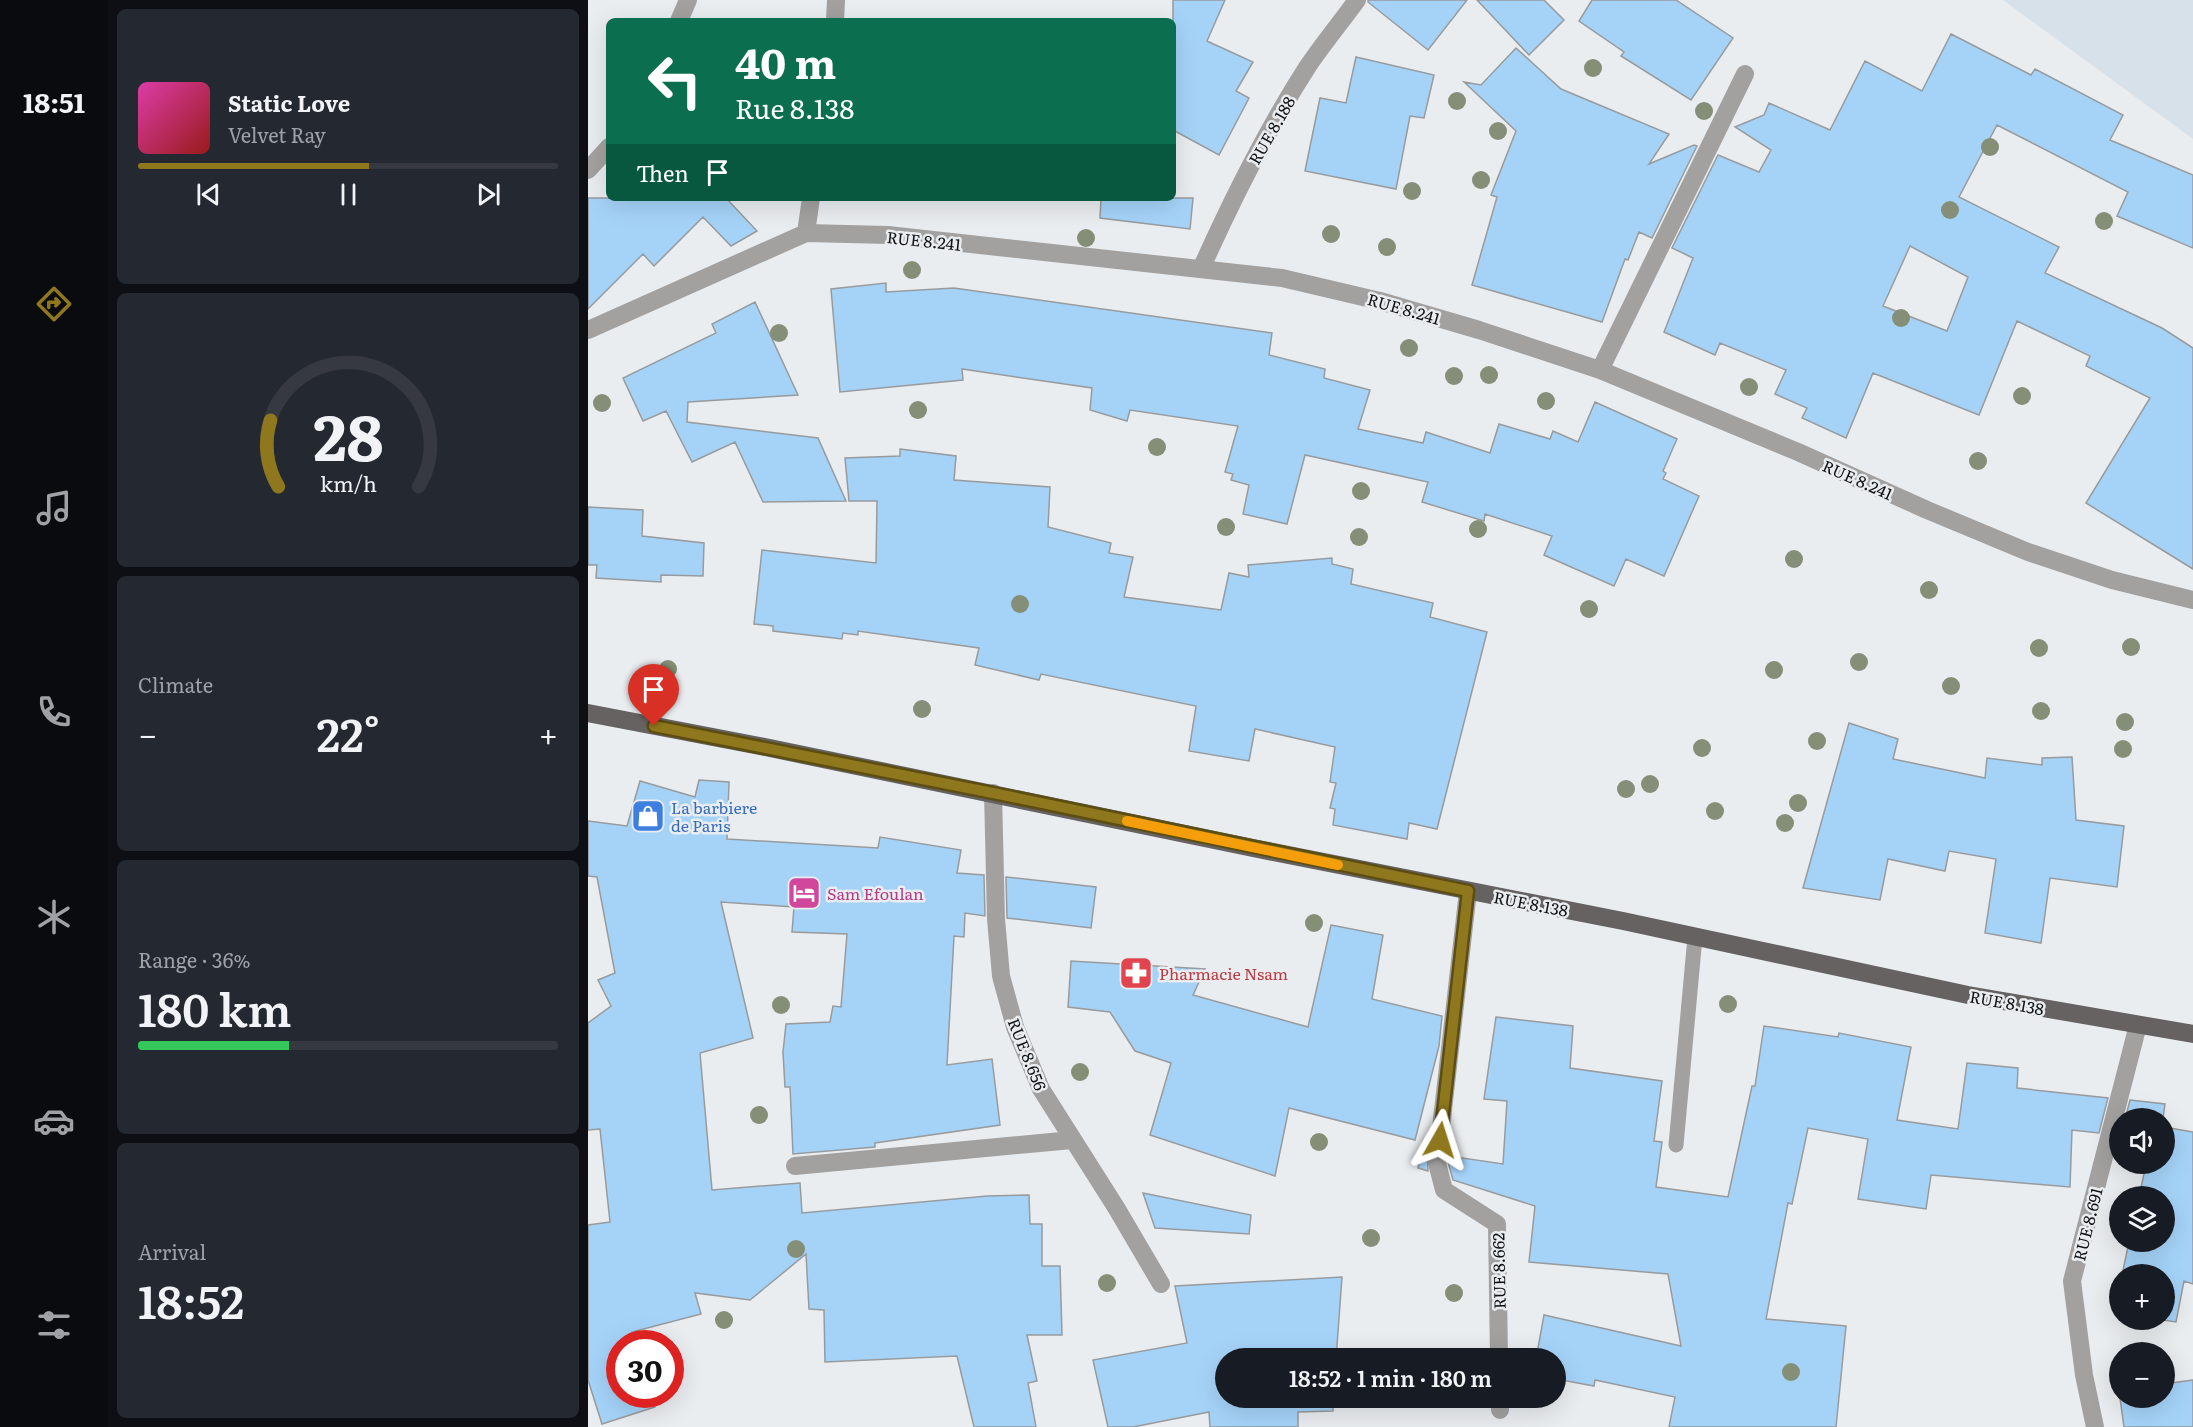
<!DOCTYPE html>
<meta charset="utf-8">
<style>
:root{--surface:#171b24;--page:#242831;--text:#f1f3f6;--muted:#9ea1a6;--line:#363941;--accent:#8e771c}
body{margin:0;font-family:Literata,serif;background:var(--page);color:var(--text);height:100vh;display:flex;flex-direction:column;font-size:22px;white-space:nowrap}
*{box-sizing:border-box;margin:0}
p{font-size:20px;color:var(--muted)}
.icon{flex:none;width:33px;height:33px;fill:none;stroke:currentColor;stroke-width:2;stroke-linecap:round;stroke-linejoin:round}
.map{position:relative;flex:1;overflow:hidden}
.panel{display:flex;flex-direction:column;gap:9px;padding:9px;background:#0d0f14;width:480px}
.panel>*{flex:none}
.hud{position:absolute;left:18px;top:18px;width:570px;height:183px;border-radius:9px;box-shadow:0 6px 24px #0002;background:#0b6e4f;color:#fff;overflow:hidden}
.fabs{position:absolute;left:1521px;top:1108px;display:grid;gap:12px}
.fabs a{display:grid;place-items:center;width:66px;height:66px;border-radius:50%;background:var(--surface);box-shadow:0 6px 24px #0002;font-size:30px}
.speed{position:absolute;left:18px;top:1330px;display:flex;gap:12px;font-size:30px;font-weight:700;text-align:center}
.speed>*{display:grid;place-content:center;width:78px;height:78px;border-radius:50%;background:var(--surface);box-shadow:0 6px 24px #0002;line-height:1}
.speed .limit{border:9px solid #d22;background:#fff;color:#111}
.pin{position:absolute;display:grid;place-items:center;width:51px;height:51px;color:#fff;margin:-62px -26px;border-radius:50% 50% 50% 0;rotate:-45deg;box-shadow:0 0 6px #0007}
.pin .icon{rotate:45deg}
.me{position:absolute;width:66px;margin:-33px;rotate:6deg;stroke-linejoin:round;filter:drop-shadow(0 0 4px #0008)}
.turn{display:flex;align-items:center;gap:21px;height:126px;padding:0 30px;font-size:27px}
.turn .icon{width:78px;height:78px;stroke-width:2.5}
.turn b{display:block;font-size:42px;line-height:51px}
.then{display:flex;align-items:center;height:57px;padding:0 30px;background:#0003;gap:12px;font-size:22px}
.big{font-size:45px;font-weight:600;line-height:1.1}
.panel .tile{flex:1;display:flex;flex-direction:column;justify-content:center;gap:9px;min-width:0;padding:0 21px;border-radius:9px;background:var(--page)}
.panel .dial{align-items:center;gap:0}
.dial svg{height:156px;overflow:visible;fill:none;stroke:var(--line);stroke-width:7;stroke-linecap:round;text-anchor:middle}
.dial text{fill:var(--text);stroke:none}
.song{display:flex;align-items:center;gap:18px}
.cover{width:72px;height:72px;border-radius:9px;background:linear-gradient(135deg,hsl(320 70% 55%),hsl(0 70% 35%))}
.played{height:6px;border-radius:3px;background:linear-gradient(90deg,var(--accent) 55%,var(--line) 55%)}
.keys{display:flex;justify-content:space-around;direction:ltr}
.heat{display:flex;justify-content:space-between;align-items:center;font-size:33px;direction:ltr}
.charge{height:9px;border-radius:4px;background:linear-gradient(90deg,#34c759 36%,var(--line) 0)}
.trip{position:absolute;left:627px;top:1348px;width:351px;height:60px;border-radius:30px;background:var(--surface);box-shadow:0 6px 24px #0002;font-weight:600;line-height:60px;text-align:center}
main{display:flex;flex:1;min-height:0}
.menu{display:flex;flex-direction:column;width:108px;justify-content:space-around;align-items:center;background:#090b0e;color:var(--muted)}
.menu .icon{width:42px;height:42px}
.menu .current{color:var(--accent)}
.menu b{font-size:27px;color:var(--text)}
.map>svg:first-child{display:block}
</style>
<main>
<nav class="menu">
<b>18:51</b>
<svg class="icon current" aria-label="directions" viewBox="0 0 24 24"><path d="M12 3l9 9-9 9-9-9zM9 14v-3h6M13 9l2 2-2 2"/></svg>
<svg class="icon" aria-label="music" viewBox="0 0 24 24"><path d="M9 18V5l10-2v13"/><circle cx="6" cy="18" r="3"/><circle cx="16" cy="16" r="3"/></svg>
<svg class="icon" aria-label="phone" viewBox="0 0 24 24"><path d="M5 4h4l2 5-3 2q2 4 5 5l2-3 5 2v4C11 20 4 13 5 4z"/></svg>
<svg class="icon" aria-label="climate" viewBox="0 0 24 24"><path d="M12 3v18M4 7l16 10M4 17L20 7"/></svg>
<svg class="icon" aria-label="car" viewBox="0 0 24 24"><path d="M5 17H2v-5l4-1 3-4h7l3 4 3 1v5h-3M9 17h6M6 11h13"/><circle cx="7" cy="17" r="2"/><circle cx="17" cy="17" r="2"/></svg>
<svg class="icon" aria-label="filters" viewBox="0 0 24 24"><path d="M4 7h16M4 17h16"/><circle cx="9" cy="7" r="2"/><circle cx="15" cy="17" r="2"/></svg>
</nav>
<section class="panel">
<div class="tile">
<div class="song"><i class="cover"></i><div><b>Static Love</b><p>Velvet Ray</p></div></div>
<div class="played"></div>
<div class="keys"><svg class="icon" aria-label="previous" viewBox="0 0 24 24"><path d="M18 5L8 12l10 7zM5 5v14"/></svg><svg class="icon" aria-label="pause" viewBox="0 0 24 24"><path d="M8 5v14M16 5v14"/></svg><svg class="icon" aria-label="next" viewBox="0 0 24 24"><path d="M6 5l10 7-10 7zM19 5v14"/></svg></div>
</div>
<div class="tile dial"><svg viewBox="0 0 100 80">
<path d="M14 69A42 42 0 1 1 86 69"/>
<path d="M14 69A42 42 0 0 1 10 35" stroke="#8e771c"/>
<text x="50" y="56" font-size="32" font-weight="700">28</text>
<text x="50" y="72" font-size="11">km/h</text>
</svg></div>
<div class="tile"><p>Climate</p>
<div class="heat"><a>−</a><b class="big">22°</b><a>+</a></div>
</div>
<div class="tile"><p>Range · 36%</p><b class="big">180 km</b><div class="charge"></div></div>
<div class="tile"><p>Arrival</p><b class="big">18:52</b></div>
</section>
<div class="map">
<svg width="1605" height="1427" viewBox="0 0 1605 1427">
<rect width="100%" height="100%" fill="#eaedf0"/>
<path fill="#d7e1e9" d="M1415,0H1605V139Z"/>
<path fill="#a5d3f8" stroke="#989b9d" stroke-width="1.5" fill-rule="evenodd" d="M585,0H637L619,41L665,62L648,91L661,98L631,155L585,130Z
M780,0H879L840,50L780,2Z
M889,0H956L976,20L941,55Z
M1004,0H1088L1145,38L1103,100L1033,56L1036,52L991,21Z
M1363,34L1443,75L1447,69L1535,115L1522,140L1605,175V248L1529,216L1540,192L1409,125L1371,197L1471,247L1457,273L1574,328L1605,348V569L1498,503L1562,398L1498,366L1502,356L1429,321L1391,415L1285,373L1258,438L1214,418L1219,408L1187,394L1198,370L1132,343L1127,355L1076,332L1105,258L1084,248L1130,155L1171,172L1183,150L1147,127L1176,115L1181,103L1242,130L1277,61L1334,91ZM1322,246L1380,277L1359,331L1295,306Z
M928,48L973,89L1081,134L1061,164L1106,145L1109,146L1064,238L1051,232L1040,260L1037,259L1014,322L884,285L909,197L903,195L928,131L876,82L893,85Z
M768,57L846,75L836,118L822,116L808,189L717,171L732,98L758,103Z
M0,198H138L169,231L143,246L115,217L66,266L55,254L0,309Z
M513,198H605L602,229L512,218Z
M298,283V292L366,288L684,333L681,355L737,369L736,378L782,390L770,429L835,443L838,432L902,453L911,424L962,439L965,431L990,442L1007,402L1089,439L1075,471L1078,473L1075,479L1111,496L1076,576L1038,559L1026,586L956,555L964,536L897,514L896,521L834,502L840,482L717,455L699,524L655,514L661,485L643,480L645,474L637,472L650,426L542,410L539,421L502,410L504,388L374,369L375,380L252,392L243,289Z
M167,302L210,395L100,402L99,422L230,438L258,501L175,502L147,442L104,462L78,411L55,421L35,378L128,333L124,324Z
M312,449L368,456L366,480L462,487L460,527L523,543L521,553L545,557L536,597L633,610L641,573L661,577L660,565L744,558V564L765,569L763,584L845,603L842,617L899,632L849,829L821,823L819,839L745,825L747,809L742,808L748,783L742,782L747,747L667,729L661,761L601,751L608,706L453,674L451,680L387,665L391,648L270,631V635L255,633L254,639L185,631V626L166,624L174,550L288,563L289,501H261L257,458L312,456Z
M0,507L55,510L54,536L116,543L115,576L73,575V582L8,578L9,565H0Z
M1261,723L1310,739L1305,759L1397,778L1399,758L1454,765V758L1484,757L1488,820L1536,826L1529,887L1462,878L1453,943L1397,933L1408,859L1361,851L1357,871L1300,859L1292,900L1215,888Z
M111,780L141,782L139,839L290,848L292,837L373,850L369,873L396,875L397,916L377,913L376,937L366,936L359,1065L404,1059L412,1125L287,1143V1147L205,1154L202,1087H197L195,1052L198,1024L242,1022L245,1006L253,1007L259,934L204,932L206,907L133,902L165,1038L112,1053L124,1190L212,1183L214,1213L399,1196L441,1195L442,1224H454V1266H472L474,1335H439L449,1381L440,1383L448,1427H386L369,1356L237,1362L236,1310L221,1309L218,1254L162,1300L107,1293L113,1314L44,1332L48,1344H32V1395H64L67,1407L14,1424L0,1380V1225L22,1222L12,1129L0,1130V1023L23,1006L10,980L27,973L9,877L0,876V821L39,826L52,781L107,797Z
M418,877L508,887L503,928L419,918Z
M743,925L795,935L784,999L854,1016L851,1046L827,1140L701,1108L687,1176L562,1135L583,1063L547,1051L522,1012L480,1007L483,961L617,969L605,995L720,1027Z
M908,1017L985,1026L982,1068L1074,1081L1066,1141L1074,1142L1068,1187L1140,1197L1164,1086H1167L1176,1026L1250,1037L1251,1033L1323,1047L1309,1120L1370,1129L1379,1063L1430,1068L1429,1088L1520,1098L1511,1133L1484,1130L1482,1187L1343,1175L1338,1209L1270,1199L1280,1139L1220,1128L1204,1204L1200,1203L1178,1319L1258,1326L1248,1427H1081L1087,1397L1007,1380L1006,1386L968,1379V1359H948L956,1315L1093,1346L1080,1274L941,1262L947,1206L865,1180L860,1162L861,1156L915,1164L919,1101L896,1099Z
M1542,1100L1577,1104L1575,1119H1537Z
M1576,1127L1605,1132V1284L1596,1281L1588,1322L1575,1320H1576V1275H1534L1541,1242H1576V1197H1551L1558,1164H1576Z
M834,1152H839L840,1171L830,1168Z
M555,1193L663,1215L661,1234L567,1228Z
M754,1277L748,1359H638V1398H745V1411L710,1412V1427H622L621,1412L545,1427H520L505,1360L599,1343L587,1286Z
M1605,1380V1427H1536L1532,1398H1576V1384Z"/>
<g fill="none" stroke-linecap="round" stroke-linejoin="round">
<path stroke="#a2a1a0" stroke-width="15" d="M1088,1145L1107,937"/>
<path stroke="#a2a1a0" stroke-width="18" d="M91,21L100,0
M247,21L248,0
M0,170L21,147
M218,233L223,198
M613,269C644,200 678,131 720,66C735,44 753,22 769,0
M0,330L218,233L300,235L694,278L792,301L891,330L1012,370L1210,452L1339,510L1440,552L1524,580L1605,600
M1012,370L1157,74
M405,793L408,919L413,976L427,1027L453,1089L529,1209L573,1284
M880,891L849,1163L856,1190L909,1224L911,1359
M207,1166L484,1140
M912,1398V1410
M1507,1427L1496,1375L1484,1281L1550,1025"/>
<path stroke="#656261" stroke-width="18" d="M0,713L177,747L665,848L1035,921L1380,995L1605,1034"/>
</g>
<g fill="#858e76">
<circle cx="1005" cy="68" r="9"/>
<circle cx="869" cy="101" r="9"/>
<circle cx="1116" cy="111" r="9"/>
<circle cx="910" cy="131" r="9"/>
<circle cx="1402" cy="147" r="9"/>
<circle cx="893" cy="180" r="9"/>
<circle cx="824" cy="191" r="9"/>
<circle cx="1362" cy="210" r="9"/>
<circle cx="1516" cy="221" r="9"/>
<circle cx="743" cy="234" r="9"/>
<circle cx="498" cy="238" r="9"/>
<circle cx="799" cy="247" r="9"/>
<circle cx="324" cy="270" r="9"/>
<circle cx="1313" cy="318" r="9"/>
<circle cx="191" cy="333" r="9"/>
<circle cx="821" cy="348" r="9"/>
<circle cx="901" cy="375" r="9"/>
<circle cx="866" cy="376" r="9"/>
<circle cx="1161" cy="387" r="9"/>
<circle cx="1434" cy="396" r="9"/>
<circle cx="958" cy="401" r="9"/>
<circle cx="14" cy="403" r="9"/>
<circle cx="330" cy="410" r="9"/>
<circle cx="569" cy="447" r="9"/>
<circle cx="1390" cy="461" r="9"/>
<circle cx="773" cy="491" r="9"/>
<circle cx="638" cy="527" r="9"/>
<circle cx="890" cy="529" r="9"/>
<circle cx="771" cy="537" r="9"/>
<circle cx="1206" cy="559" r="9"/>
<circle cx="1341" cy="590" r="9"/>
<circle cx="432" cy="604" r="9"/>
<circle cx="1001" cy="609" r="9"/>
<circle cx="1543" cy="647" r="9"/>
<circle cx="1451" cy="648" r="9"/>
<circle cx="1271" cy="662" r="9"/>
<circle cx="80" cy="669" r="9"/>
<circle cx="1186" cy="670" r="9"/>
<circle cx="1363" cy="686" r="9"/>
<circle cx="334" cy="709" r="9"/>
<circle cx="1453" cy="711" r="9"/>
<circle cx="1537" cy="722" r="9"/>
<circle cx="1229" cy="741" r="9"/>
<circle cx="1114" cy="748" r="9"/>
<circle cx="1535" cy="749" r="9"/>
<circle cx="1062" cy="784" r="9"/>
<circle cx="1038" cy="789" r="9"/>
<circle cx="1210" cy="803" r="9"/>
<circle cx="1127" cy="811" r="9"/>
<circle cx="1197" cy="823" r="9"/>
<circle cx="726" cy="923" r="9"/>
<circle cx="1140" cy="1004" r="9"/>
<circle cx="193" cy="1005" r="9"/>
<circle cx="492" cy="1072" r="9"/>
<circle cx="171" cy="1115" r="9"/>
<circle cx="731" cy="1142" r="9"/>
<circle cx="783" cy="1238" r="9"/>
<circle cx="208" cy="1249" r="9"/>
<circle cx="519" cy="1283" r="9"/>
<circle cx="866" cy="1293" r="9"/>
<circle cx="136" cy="1320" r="9"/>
<circle cx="1203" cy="1372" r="9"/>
</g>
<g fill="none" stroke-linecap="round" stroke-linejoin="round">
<defs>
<path id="route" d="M66,726L405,793L880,891L852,1140"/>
</defs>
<use href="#route" stroke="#5c4d12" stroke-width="15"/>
<use href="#route" stroke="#8e771c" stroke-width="10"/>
<path stroke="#f59e0b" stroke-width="10" d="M539,821L750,865"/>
</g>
<defs>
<symbol id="shop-square" viewBox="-11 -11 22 22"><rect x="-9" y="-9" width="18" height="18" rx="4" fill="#3f7fe0" stroke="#eaedf0"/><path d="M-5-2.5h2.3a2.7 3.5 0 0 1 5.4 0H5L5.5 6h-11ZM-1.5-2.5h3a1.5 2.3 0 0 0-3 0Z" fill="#fff"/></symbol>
<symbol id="hotel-square" viewBox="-11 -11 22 22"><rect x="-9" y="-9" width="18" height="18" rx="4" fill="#d1479c" stroke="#eaedf0"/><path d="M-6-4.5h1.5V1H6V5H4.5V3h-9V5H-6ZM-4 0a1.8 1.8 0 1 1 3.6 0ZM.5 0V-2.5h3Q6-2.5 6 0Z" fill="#fff"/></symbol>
<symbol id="pharmacy-square" viewBox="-11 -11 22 22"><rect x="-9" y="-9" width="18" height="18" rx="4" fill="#e0444e" stroke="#eaedf0"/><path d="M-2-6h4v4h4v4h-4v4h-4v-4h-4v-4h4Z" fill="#fff"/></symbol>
</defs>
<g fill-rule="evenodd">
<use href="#shop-square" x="41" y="797" width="38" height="38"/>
<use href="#hotel-square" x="197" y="874" width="38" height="38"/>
<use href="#pharmacy-square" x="529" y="954" width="38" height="38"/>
</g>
<g text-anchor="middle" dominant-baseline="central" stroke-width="5" stroke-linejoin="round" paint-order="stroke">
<g font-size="16" fill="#121314" stroke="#eaedf0">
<text transform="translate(683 130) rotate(-60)">RUE 8.188</text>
<text transform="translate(336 240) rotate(6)">RUE 8.241</text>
<text transform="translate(816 308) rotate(16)">RUE 8.241</text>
<text transform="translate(1270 479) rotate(24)">RUE 8.241</text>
<text transform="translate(943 903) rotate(11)">RUE 8.138</text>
<text transform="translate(1419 1002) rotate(10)">RUE 8.138</text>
<text transform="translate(440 1054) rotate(68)">RUE 8.656</text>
<text transform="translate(1499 1224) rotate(-76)">RUE 8.691</text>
<text transform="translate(910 1271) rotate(-91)">RUE 8.662</text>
</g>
<g font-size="16" fill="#366cbe" stroke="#eaedf0" text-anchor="start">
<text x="83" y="807">La barbiere<tspan x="83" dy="18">de Paris</tspan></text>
</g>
<g font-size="16" fill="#b23c85" stroke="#eaedf0" text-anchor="start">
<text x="239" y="893">Sam Efoulan</text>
</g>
<g font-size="16" fill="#be3a42" stroke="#eaedf0" text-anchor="start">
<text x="571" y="973">Pharmacie Nsam</text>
</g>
</g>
</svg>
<div class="fabs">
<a><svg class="icon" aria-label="sound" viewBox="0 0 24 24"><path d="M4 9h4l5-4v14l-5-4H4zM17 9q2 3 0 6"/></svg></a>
<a><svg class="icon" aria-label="layers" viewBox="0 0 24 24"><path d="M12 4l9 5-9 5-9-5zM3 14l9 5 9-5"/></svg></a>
<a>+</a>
<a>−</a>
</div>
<div class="speed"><div class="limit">30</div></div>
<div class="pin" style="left:66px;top:726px;background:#d93025"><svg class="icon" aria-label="arrive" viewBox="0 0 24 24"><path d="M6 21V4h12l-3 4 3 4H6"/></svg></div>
<svg class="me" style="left:852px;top:1140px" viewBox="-20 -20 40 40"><path d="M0-17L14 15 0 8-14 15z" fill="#8e771c" stroke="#fff" stroke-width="4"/></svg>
<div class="trip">18:52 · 1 min · 180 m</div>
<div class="hud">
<div class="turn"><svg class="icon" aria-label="left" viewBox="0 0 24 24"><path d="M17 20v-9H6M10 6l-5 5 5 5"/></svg><div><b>40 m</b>Rue 8.138</div></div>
<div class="then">Then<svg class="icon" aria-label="arrive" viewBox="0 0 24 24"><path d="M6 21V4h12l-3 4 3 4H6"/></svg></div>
</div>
</div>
</main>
